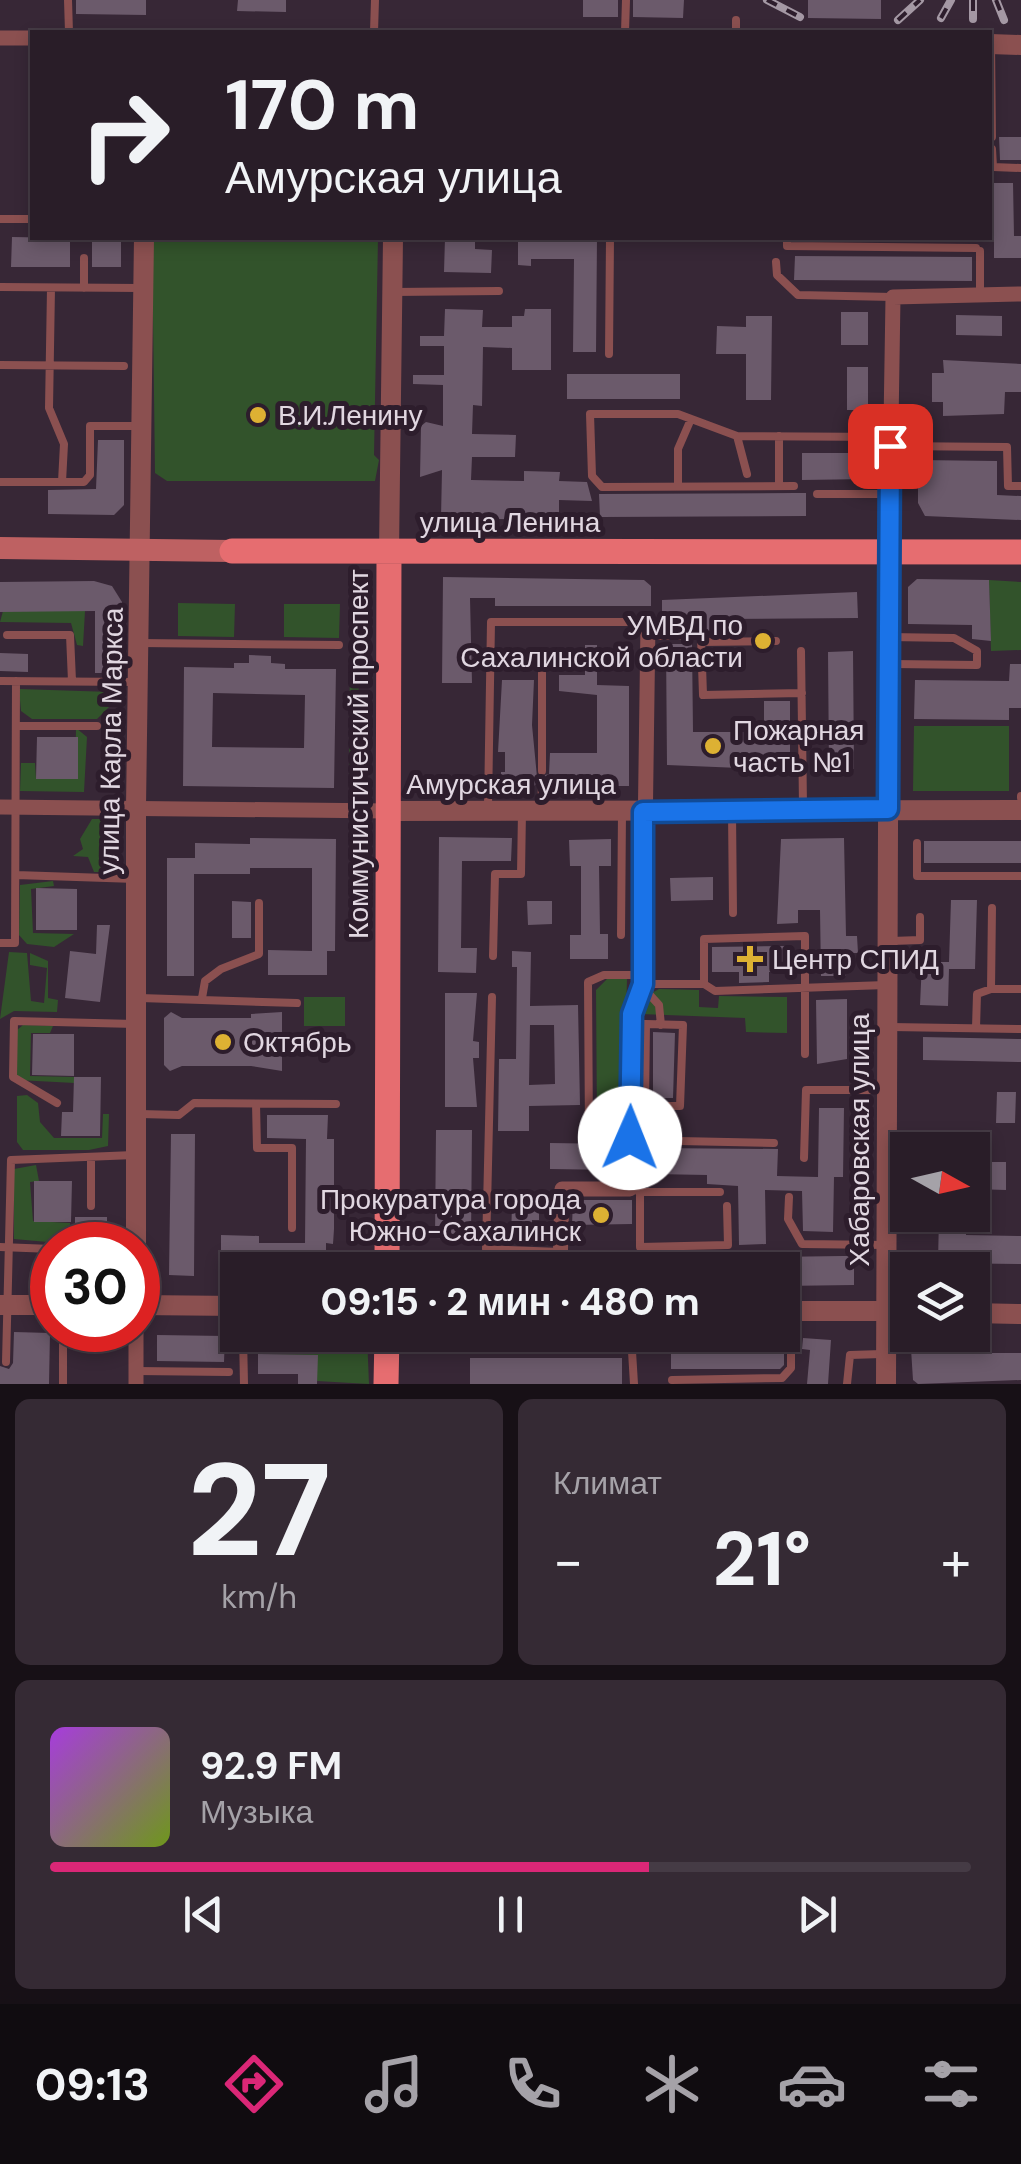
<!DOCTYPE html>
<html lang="ru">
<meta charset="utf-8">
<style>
:root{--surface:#291d28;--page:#352a34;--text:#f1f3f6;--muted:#a5a2a8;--line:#453b45;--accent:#db2777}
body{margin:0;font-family:"DM Sans",sans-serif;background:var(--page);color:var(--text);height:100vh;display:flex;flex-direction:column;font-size:38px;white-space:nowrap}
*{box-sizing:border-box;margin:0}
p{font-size:32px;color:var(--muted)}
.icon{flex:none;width:55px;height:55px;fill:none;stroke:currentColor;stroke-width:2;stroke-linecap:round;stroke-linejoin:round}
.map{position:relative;height:1384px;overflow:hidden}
.drawer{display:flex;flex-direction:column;gap:15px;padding:15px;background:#171016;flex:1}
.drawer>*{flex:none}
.banner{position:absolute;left:30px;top:30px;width:962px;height:210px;border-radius:0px;box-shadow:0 5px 15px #0003,0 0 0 2px var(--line);background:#291d28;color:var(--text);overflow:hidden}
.needle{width:65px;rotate:98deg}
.tools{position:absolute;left:890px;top:1132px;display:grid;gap:20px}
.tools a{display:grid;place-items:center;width:100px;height:100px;border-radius:0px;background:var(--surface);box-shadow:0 5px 15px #0003,0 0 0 2px var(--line);font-size:50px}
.speed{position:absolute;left:30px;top:1222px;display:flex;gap:20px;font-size:50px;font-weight:700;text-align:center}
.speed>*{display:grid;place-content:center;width:130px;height:130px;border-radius:50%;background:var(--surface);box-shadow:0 5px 15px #0003,0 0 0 2px var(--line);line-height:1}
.speed .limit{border:15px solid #d22;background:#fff;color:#111}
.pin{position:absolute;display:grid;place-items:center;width:85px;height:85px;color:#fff;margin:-42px;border-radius:20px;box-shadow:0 5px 15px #0006}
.me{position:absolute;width:110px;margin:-55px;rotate:1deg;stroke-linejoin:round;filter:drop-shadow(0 0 8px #0008)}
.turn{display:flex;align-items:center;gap:35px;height:210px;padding:0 30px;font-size:45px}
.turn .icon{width:130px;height:130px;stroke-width:2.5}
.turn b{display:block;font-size:70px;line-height:85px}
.big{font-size:75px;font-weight:800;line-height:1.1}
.drawer .card{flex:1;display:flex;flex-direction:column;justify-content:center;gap:15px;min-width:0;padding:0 35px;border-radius:15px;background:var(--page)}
.drawer .dial{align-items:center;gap:0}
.dial b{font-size:130px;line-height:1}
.song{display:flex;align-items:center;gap:30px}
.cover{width:120px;height:120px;border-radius:15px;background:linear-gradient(135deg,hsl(280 70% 55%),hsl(80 70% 35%))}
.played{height:10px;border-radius:5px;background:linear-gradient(90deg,var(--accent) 65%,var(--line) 65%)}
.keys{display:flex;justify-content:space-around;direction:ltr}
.heat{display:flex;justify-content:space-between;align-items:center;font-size:55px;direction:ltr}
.drawer .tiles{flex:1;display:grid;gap:15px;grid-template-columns:1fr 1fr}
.card:last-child{grid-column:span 2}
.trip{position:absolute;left:220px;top:1252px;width:580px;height:100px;border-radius:0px;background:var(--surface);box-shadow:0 5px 15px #0003,0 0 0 2px var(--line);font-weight:800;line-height:100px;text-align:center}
.tab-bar{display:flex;height:160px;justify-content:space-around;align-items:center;background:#100c10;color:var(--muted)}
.tab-bar .icon{width:70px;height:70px}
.tab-bar .on{color:var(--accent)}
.tab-bar b{font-size:45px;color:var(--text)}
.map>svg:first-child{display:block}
</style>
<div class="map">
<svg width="1021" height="1384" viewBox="0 0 1021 1384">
<rect width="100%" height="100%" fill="#372736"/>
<path fill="#32532b" d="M152,238H378L374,455L379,460L375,481H167L155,473Z
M989,580L1021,582V650L991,651Z
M178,603L235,604L234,637L178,636Z
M284,604H340L339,638L284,637Z
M3,611H85L83,646L77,645L71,623L0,622Z
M350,652H359L358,787H349Z
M19,689L112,692V704L97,719H32L21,711Z
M914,726H1009V791H913Z
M76,728L87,737L84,792L20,791L21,763H35L36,779H75Z
M92,819H109V872H94L88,857L73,856L83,849L80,839Z
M53,881L54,886L31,889L33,933L74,934L54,947L27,944L19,935L20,885Z
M9,952L27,953L31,1001L44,1003L47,968L30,965V953L48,961V998L58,1000L57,1012L14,1011L0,1019Z
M607,979H627L623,1130H609L597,1121L596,990Z
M659,989L699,990V1007L718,1008L719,996L787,997V1033L746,1032L745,1018L640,1014L641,999Z
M304,997H345V1026H304Z
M23,1025L53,1026L50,1033H31L30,1076L74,1077L75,1083L17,1080V1030Z
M27,1095L38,1103L40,1122L54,1138H102L103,1114H109L108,1146L89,1150H23L17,1142V1096Z
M36,1165L39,1181L30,1182L33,1221L70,1223V1244L14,1239V1169Z
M258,1335H367L369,1384L317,1381V1355L258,1354Z"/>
<path fill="#6b5a6b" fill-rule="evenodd" d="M76,0H146V15L76,14Z
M238,0H286V12L237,11Z
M583,0H618V17H583Z
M633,0H684L683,18L633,17Z
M808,0H881V19L808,18Z
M999,137H1021V160H1000Z
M994,183H1013L1014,236H1021V258H994Z
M12,237L70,238V267H11Z
M92,238H121V267H92Z
M445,238H475V249L492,250L491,273L444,272Z
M574,238H597L596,352H573L574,259H531V266L518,265V240Z
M795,256L972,257V281L794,280Z
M445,309L483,310L482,327H512V316H524L525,309H551V370H512V348L483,347L482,406L473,405L472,434L516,435L515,457H472L471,480L524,481V471L560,472L559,481L587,482L592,501L559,500V520L441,518L442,470L420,477L421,426L426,422L443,426V385L413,384V375H444V346H420V336H444Z
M841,312H868V345H841Z
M956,315L1002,316V336L956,335Z
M746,316H772L771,400H746V354H716L717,326L746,327Z
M943,360L1021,364V392H1005L1004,414L943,416V402H932V373H944Z
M847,367H868V410H847Z
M567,374H680V399H567Z
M98,440H124V505L114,515L48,514V490L96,489Z
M802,453H869V479L802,480Z
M918,460L997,461V495L1021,496V520L925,516L918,503Z
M796,493H806V516L600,517L599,494Z
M443,577L644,580L651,586V606H495V598H470L472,683H442Z
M917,579L989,580L991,641L972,639V625L908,624V587Z
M0,582L94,581L112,586L122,602V673H95V611L0,612Z
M857,592L858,618L712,619V631L662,628V600Z
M666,644H692L693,732H764V701H790V762H764V769L667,765Z
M585,645H597V685L629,686V786H549L541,779L534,786H501V772H505V752H498L502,680H534L532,725L537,777L549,774L550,753H597V695L559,691V675H585Z
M853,651L854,769H829L828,652Z
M0,653L28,654V672L0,671Z
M249,655L271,656V663L285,664V669H336L334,788L183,786L184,667L234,668V663H249ZM213,693L305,695L304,748L212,747Z
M1010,664H1021V708H1009V720L914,719L915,680L1009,681Z
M37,737H78V779H36Z
M439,837L512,838L511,861H462L461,948H477L476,973L438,972Z
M250,838L336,839L335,951H327V975H268V950L312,951V868H250V874H194V976H167V858H195V843L250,844Z
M844,838L846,936H857L858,953H846V976H821L820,910H798V923L777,924L781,839Z
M611,839V866H599L600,934H608V959H570V935H581V866H570L569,840Z
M924,841H1021V863H924Z
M713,877V900L671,901L670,878Z
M36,888L77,889V930H36Z
M951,900H977L975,969H949L948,1006L920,1005L922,962H949Z
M232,901L251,902V938H232Z
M527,901H552V924L528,925Z
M97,925H110L100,1002L65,998L70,951L96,954Z
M789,946V971L769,972V982L739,983V972H712V947Z
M512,951L531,952L530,1006L578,1005L580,1105L529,1106V1131H498L499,1059H516L517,967H512ZM530,1025H554L555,1084L529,1085Z
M445,993H477L473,1041L479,1042V1058H473L477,1107H445Z
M847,999V1059L817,1064L816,1000Z
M171,1012L182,1018H251V1014L282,1012V1071L251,1066H182L170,1071L164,1065V1018Z
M653,1032L675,1033L673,1098H653Z
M33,1034H74V1076L32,1075Z
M923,1037L1021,1039V1062L923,1060Z
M74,1077H101L100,1136H61L62,1112H73Z
M997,1092H1016L1015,1123H996Z
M819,1108H844L843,1177H834L833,1232L803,1231L802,1191L765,1190L766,1244L739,1245L738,1186L707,1184V1175L653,1174L654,1148L778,1149L777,1176L818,1177Z
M267,1115H328L327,1139H334V1229L333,1244L326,1243V1270H266V1262L221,1261V1235L259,1236V1243H305L306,1139L267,1138Z
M436,1130H472L471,1239L435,1238Z
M171,1134H195L194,1276L169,1275Z
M550,1143L616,1144L615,1170L550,1169Z
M972,1162H1006V1190L972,1189Z
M34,1181H72L71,1222H34Z
M573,1200H632V1224L572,1225Z
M512,1203L539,1204V1220H532L531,1243L511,1242Z
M939,1215H966V1235L1021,1236V1264L938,1263Z
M75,1217H107V1245H75Z
M842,1256H854V1285L782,1286V1270H775L774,1257Z
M651,1257L744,1259V1270H652Z
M14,1332L50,1333L49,1384H0V1366L9,1369L13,1363Z
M157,1335L225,1336L224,1362L157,1361Z
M931,1335V1340H952L957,1353H1021V1380L918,1384L913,1380L911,1349L918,1338Z
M803,1338L831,1340L828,1384H807L810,1350L802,1349Z
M671,1343H784V1365L780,1369H671Z
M258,1354L318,1355L317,1384H298V1374H258Z
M470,1358H622V1384H470Z"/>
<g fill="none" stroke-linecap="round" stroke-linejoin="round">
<path stroke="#8b5050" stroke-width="8" d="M68,0L69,32
M374,32L375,0
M625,32L626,0
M736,32V20
M991,44L992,137
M992,149L993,167L1021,168
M0,219H32
M787,238V246L976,248
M84,258V288
M776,262L777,275L798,295L893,297
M0,287L140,288
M51,288L49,408L64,444L62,482
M393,292L499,291
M980,294V251
M609,354L610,238
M0,365L124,366
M737,436L747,474
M779,436V486
M890,446L1007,447L1008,486H1021
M0,482H84L90,475V426H139
M678,486V449L691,419
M794,486L602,487L592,476L590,414H678L737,436L890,437
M817,494H890
M7,635H70L72,681
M648,636H701L703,695L802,693
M889,637L954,638L977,651V665L892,664
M701,642L776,641
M140,643L339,645
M801,651L803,806
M0,681L135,682
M16,726H97
M542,771V673
M1021,796V798
M488,807L491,622H647
M541,807L542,786
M732,812L733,913
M917,843V876H1021
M16,875L136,879
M992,908L991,989H1021
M621,935L622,812
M891,941L920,940V917
M0,943H15L16,681
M493,956L495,874H521L522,811
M643,984H704L715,991L886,985
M650,984L649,994L659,1005L661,1025
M704,984V939L805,936V1054
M492,997L486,1249L560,1252
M140,998L297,1003
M202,998L205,981L221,969L259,954V903
M632,1024H646L645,1106H680L683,1025L646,1024
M891,1027L1021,1029
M976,1028L977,994L991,989
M57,1103L13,1077L14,1021L135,1024
M256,1104L257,1148H292V1228
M140,1114L179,1115L194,1103L336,1104
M630,1137L589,1136L588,982L604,975H643
M630,1140L774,1143
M804,1158L806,1090H886
M91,1160V1206
M639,1192H720
M640,1192V1247L728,1245L727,1206
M789,1197L788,1219L802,1244L886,1245
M0,1247L52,1249
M63,1330V1384
M243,1335L244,1384
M631,1335L634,1384
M6,1362L11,1160L134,1155
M136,1371L229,1372
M672,1380L782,1378L791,1368V1315
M847,1384L850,1355L882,1354"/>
<path stroke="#8b5050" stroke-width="15" d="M0,38H32
M889,553L893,297L1021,294
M0,807L388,811
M560,1270L562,1189H630L633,1015L643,984L648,622
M136,1384V1330"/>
<path stroke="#8b5050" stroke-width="20" d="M990,44L1021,45
M389,552L393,238
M388,811L1021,810
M136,1245V807L144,238
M0,1305H52
M138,1305L238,1306
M782,1311H908
M972,1313L1021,1314
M886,1384L889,553"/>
<path stroke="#be6162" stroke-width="22" d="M0,548L232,551"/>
<path stroke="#e66d70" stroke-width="25" d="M232,551L1021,552
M387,1270L389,552
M386,1384L387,1335"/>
<defs>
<path id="rail" d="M767,0L800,17
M973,0V19
M996,0L1004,20
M941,18L951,0
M898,20L920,0"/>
</defs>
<use href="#rail" stroke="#a498a4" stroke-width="8"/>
<use href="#rail" stroke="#2d1d2c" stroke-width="4" stroke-dasharray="11" stroke-linecap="butt"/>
</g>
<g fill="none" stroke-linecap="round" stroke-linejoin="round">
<defs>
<path id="route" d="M630,1138L632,1014L643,984V812L888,809L890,446"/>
</defs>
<use href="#route" stroke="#114b97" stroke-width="25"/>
<use href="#route" stroke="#1a73e8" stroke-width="18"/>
</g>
<g fill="#ddb133" stroke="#2d1d2c" stroke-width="4">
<circle cx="258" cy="415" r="10"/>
<circle cx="763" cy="641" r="10"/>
<circle cx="713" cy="746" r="10"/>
<path d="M745 944h10v10h10v10h-10v10h-10v-10h-10v-10h10z"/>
<circle cx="223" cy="1042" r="10"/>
<circle cx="601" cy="1215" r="10"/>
</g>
<g text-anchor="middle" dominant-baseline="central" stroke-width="10" stroke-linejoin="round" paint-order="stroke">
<g font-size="28" fill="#e1d7e1" stroke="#2d1d2c" text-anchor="start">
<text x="278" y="415">В.И.Ленину</text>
<text x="743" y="625" text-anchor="end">УМВД по<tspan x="743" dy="32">Сахалинской области</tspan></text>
<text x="733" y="730">Пожарная<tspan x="733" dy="32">часть №1</tspan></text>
<text x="772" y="959">Центр СПИД</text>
<text x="243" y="1042">Октябрь</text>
<text x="581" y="1199" text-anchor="end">Прокуратура города<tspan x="581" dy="32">Южно-Сахалинск</tspan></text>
</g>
<g font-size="28" fill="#e1d7e1" stroke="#2d1d2c">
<text x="510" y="522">улица Ленина</text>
<text transform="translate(111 741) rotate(-89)">улица Карла Маркса</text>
<text transform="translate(358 754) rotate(-90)">Коммунистический проспект</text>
<text x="511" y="784">Амурская улица</text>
<text transform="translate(859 1140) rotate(-90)">Хабаровская улица</text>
</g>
</g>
</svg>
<div class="tools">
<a><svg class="needle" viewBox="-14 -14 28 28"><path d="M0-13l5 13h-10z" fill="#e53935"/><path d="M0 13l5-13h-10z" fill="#a5a2a8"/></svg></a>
<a><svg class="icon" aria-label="layers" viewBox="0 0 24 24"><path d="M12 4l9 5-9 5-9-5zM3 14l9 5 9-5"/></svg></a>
</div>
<div class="speed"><div class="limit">30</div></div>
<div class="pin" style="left:890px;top:446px;background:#d93025"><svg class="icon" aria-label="arrive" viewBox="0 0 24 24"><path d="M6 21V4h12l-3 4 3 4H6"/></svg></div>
<svg class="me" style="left:630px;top:1138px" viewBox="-20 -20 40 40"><circle r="19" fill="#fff"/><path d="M0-13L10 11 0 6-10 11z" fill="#1a73e8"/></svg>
<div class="trip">09:15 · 2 мин · 480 m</div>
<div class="banner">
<div class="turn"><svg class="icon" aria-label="right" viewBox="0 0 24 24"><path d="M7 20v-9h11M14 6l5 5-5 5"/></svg><div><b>170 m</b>Амурская улица</div></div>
</div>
</div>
<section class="drawer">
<div class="tiles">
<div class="card dial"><b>27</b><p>km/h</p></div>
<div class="card"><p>Климат</p>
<div class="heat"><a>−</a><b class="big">21°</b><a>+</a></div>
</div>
<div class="card">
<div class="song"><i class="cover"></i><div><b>92.9 FM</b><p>Музыка</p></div></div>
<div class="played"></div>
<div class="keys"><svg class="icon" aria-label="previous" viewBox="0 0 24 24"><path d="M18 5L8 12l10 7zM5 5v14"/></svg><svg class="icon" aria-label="pause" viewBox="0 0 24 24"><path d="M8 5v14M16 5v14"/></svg><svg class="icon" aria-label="next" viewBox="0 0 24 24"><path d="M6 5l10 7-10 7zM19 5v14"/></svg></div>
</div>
</div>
</section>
<nav class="tab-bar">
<b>09:13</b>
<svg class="icon on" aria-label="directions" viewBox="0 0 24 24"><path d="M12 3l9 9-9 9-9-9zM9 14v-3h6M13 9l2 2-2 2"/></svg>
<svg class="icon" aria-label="music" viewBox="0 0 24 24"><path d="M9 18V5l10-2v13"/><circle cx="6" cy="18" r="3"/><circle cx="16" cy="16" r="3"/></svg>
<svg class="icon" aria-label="phone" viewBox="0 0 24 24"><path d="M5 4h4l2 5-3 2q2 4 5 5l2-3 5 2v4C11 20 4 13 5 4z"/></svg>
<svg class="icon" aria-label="climate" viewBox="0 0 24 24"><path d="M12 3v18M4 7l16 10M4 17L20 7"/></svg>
<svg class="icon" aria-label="car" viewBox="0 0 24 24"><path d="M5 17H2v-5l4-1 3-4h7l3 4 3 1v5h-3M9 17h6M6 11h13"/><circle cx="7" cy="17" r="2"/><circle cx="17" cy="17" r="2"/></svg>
<svg class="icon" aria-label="filters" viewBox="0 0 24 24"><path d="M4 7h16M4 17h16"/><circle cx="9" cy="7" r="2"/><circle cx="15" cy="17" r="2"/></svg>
</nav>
